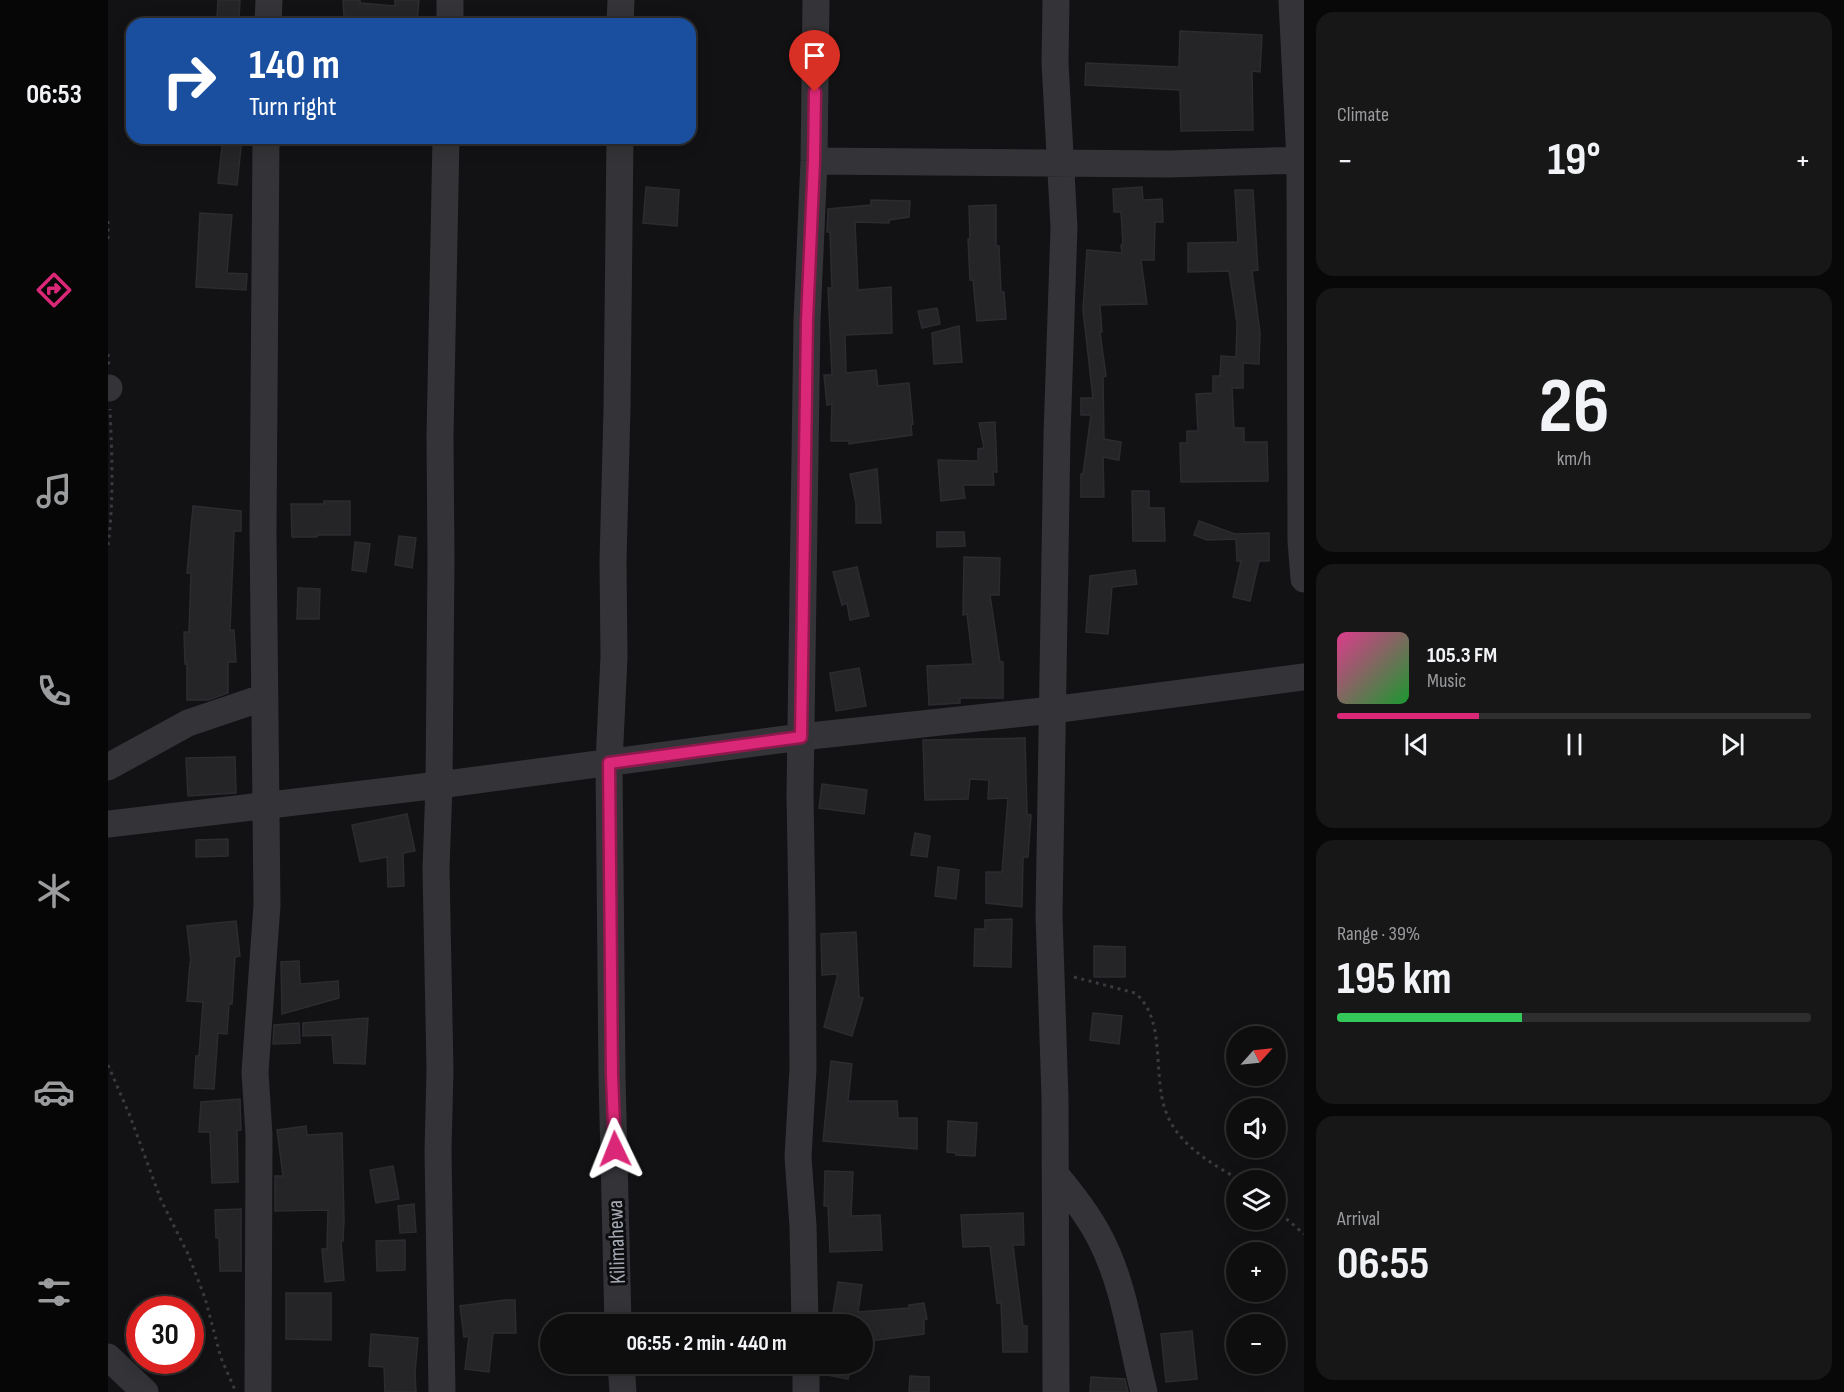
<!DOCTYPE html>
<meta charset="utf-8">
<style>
:root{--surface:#0e0e0f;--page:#171718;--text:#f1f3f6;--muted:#9b9c9e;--line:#2e2e2f;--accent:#db2777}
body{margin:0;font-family:"Sofia Sans Condensed",sans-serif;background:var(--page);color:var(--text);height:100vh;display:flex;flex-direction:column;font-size:22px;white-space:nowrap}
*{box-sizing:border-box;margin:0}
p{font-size:20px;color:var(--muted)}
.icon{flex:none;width:33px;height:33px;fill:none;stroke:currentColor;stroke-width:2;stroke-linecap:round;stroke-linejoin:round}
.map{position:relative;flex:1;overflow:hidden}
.side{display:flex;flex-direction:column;gap:12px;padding:12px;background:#080808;width:540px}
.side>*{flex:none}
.hud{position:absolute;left:18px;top:18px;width:570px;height:126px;border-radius:18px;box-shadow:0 3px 15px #0003,0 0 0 2px var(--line);background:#1a4fa0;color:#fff;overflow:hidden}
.needle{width:39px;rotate:63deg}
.fabs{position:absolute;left:1118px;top:1026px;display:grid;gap:12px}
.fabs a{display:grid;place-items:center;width:60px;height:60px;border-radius:50%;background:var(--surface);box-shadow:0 3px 15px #0003,0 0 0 2px var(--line);font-size:30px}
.speed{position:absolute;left:18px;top:1296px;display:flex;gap:12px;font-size:30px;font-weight:700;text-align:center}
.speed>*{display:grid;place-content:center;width:78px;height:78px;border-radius:50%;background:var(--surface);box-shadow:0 3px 15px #0003,0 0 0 2px var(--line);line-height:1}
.speed .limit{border:9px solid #d22;background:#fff;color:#111}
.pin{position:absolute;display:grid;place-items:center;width:51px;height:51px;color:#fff;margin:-62px -26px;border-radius:50% 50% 50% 0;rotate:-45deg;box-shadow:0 0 6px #0007}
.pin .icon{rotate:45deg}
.me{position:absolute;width:66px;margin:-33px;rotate:358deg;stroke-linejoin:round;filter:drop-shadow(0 0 4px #0008)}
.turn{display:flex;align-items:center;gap:21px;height:126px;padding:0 24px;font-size:27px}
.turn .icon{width:78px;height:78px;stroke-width:2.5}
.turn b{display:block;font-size:42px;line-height:51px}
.big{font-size:45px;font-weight:700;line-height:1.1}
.side .card{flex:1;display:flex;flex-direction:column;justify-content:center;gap:9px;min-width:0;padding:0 21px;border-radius:18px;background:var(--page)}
.side .dial{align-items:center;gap:0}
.dial b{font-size:78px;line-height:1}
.song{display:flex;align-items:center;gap:18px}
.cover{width:72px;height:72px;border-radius:9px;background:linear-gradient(135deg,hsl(330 70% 55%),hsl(130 70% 35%))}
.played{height:6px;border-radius:3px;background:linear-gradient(90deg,var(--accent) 30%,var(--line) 30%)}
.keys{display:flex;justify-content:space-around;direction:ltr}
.heat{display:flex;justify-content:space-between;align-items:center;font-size:33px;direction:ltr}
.charge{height:9px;border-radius:4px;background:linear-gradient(90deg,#34c759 39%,var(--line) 0)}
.trip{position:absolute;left:432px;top:1314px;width:333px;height:60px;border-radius:30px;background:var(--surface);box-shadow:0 3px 15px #0003,0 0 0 2px var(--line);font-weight:700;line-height:60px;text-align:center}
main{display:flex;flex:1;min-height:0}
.tab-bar{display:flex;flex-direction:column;width:108px;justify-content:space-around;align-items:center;background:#060606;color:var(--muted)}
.tab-bar .icon{width:42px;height:42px}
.tab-bar .current{color:var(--accent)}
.tab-bar b{font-size:27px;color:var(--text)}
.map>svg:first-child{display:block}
</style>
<main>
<nav class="tab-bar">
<b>06:53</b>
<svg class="icon current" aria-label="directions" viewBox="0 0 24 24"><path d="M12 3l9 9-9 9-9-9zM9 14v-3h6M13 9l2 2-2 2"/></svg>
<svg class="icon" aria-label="music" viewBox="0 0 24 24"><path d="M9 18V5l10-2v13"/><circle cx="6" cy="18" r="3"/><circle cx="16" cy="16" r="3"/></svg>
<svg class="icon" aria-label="phone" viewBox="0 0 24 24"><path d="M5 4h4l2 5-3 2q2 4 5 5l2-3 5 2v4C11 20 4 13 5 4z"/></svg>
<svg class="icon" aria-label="climate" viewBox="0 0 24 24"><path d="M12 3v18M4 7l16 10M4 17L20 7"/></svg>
<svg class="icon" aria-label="car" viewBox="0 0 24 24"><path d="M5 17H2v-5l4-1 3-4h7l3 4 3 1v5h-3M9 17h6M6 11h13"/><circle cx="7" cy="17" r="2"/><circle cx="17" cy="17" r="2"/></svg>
<svg class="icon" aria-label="filters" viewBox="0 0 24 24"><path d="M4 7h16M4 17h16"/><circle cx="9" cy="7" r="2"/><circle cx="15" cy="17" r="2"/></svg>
</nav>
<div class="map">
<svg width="1196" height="1392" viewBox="0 0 1196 1392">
<rect width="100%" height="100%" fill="#121214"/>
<path fill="#252528" stroke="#2c2c30" stroke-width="1.5" d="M110,0H132L131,19L109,18Z
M235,0H252V3L287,6V0H311L309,22L236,16Z
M1072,31L1154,35L1152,72L1144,71L1145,130L1073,131L1072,90L977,85L978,63L1071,67Z
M115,138H134L129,185L110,183Z
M538,187L571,190L569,226L535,223Z
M1034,187L1035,200L1054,199L1055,222H1047L1046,260H1033L1039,304L992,305L994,332H992L998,376L995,377L996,439L1013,442L1011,460L995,457L996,497H973V474H975L983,415H973V398H985L975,310L979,250L1014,253L1013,245H1015L1013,212H1006L1005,189Z
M1127,190H1145L1150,270L1144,271L1152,333L1151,364L1135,363V388H1124L1126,428H1136V442H1159L1160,481L1073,482L1072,443H1079V431H1090L1088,394L1105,393V376H1112L1113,356L1128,357L1129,323L1121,271L1080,272V243L1130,242Z
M763,200L802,201L801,217L781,220V223L747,222L750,290L783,287L784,333L737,335L738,373L768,370L770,386L801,383L805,424L803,425L804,435L741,444V441H723L724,404L719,405L716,375H724L720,288H724L722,232H719L720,209L763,205Z
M888,205V246H891L893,292H896L898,319L869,321L865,280H862L860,239H862L861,206Z
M92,213L124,215L119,273L139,274L138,290L88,287Z
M829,308L832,324L814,328L810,311Z
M851,326L854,362L826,364L824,333Z
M887,422L889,472H885L886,485H855L857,498L833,501L830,460L870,461V449L876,448L871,423Z
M769,469L773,523H748V503L742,474Z
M1024,491H1041V508H1056L1057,541H1025Z
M216,501H242V535H209V537H184L183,504H216Z
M85,506L133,511V531H126L122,630H126L128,662H120V693L100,700H79V664H77L76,632H81L83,573H79Z
M1091,521L1127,534L1161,533V561H1151L1142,601L1125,597L1133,561H1129L1128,539L1099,540L1086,535Z
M829,532H856L857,546L829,547Z
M291,536L308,538L304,568L287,565Z
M247,542L262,544L258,572L244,570Z
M856,557L892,558L891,595H882L892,662H895V698H852V703L821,705L819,666L865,664L859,614L855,615Z
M749,567L761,616L742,620L739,603L734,605L725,572Z
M1027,570L1029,584L1004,587L1000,634L978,632L982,576Z
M190,588L212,589L211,619H189Z
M751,668L758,706L728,711L722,673Z
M917,738L919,814L923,815L920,857H915L914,907L878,903V872H894L900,798L880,799L881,780L862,779L860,799L817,800L815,740Z
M127,757L128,793L80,796L78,758Z
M714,784L759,790L756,814L711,808Z
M299,814L307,851L295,853L296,886L280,887L279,857L252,862L244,825Z
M807,833L822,836L819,857L803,855Z
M120,839V856L88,857V840Z
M830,867L851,870L848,899L827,896Z
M904,919L903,967L866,966L867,929H877V920Z
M128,921L132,956L127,957L124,1004H121L119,1034L110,1033L106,1089L86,1088L88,1056H91L95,1002L79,1001L82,962H83L79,926Z
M748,932L751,997L755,998L744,1036L716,1027L730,974L714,975L713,934Z
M986,946L1017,947V977H986Z
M191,961L192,984L230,981L231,998L174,1014L173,962Z
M985,1013L1014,1016L1011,1044L982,1040Z
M260,1018L257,1064L226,1063L224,1035L195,1036V1023Z
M191,1023L192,1043L165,1044L166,1025Z
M723,1061L744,1064L740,1101H789L790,1118H809V1149L715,1141Z
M132,1099L133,1130H129L130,1182L104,1183L102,1132H91L93,1102Z
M840,1121L869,1123L867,1156L848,1155V1153L839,1152Z
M198,1126L199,1135L234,1133L236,1219L235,1241H233L236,1280L217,1282L214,1249H219L220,1210L167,1211V1176H175L169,1130Z
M285,1166L291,1199L268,1203L262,1170Z
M717,1171L745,1172L743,1216L772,1215L774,1250L722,1252L720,1206H716Z
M306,1204L308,1232L292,1233L290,1206Z
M133,1209V1271H112L111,1238H108L107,1210Z
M915,1213L916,1245H905L915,1326H919V1352H895L893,1303H889L882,1246L855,1247L853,1215Z
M297,1240V1270L269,1271L268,1241Z
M730,1282L754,1285L750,1312L801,1308V1305L816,1303L819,1319L816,1320V1334L754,1342V1324L724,1319Z
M178,1293H223V1340L178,1339Z
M397,1300H407L408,1333H385L381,1372L357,1369L361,1336L356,1337L352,1306Z
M1084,1331L1089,1379L1058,1382L1053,1334Z
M263,1334L310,1338L307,1373L308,1392H277L276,1367L261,1366Z
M714,1364H743L740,1379L714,1374Z
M802,1376L821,1377V1392H801Z
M983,1377L1017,1379L1020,1392H982Z"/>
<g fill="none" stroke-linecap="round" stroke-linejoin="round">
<path stroke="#3a3b3f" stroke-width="3" stroke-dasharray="3 4.5" stroke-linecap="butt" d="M0,221V240
M0,354L1,367
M0,545C6,500 4,455 2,409
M966,977L1027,993C1059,1019 1044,1076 1058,1112C1070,1145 1104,1164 1132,1180
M0,1065L22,1116L53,1200L80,1254L97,1298L113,1358L127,1390
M1167,1209L1196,1234"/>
<path stroke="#343438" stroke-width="27" d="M948,0L947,63L956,227L949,435L941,915L947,1098L948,1392
M1184,0L1192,161L1193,541L1196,579
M160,24L161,0
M342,24V0
M512,24L513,0
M706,161L1061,164L1196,160
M0,388H1
M0,767L80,723L157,697
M0,824L331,785L693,737L944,710L1196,677
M948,1175C965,1196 981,1216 993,1240C1017,1287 1023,1341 1036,1392
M510,1324L504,1076L501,763L506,657L505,561L509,409L512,138
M697,1324L695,1226L690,1157L695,1068L694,912L692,794L699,320L706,161L708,0
M0,1357L37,1392
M513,1364L515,1392
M698,1364V1392
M150,1392L151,1135L147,1072L159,905L155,531L158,138
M334,1392L330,1151L332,1070L328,869L331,785L333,560L332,437L338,138"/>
</g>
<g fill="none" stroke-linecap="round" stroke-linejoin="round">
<defs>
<path id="route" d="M507,1149L504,1076L501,763L693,737L699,320L706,161L707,92"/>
</defs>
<use href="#route" stroke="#8e194d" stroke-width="15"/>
<use href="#route" stroke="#db2777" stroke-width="10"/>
</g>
<g text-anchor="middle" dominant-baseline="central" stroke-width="6" stroke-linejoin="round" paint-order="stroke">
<g font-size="22" fill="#a5a9b3" stroke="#0d0d0f">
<text transform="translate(509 1242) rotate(-92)">Kilimahewa</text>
</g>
</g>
</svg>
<div class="fabs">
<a><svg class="needle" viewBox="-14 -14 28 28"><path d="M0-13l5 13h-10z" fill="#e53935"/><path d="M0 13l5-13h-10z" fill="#9b9c9e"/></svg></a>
<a><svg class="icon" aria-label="sound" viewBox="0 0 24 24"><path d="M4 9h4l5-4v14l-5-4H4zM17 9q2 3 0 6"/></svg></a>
<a><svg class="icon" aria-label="layers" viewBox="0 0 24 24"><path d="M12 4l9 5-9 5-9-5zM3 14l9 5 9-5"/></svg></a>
<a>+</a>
<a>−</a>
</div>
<div class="speed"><div class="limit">30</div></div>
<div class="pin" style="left:707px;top:92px;background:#d93025"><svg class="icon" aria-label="arrive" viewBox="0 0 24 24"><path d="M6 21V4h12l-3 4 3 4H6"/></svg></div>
<svg class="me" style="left:507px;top:1149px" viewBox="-20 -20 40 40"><path d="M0-17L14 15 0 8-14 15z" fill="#db2777" stroke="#fff" stroke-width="4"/></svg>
<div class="trip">06:55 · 2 min · 440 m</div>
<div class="hud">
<div class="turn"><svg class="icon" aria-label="right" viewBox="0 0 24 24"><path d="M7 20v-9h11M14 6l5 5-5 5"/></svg><div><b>140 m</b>Turn right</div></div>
</div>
</div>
<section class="side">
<div class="card"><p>Climate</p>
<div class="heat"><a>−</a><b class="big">19°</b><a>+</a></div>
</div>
<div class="card dial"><b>26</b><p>km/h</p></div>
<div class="card">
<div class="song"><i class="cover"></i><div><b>105.3 FM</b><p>Music</p></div></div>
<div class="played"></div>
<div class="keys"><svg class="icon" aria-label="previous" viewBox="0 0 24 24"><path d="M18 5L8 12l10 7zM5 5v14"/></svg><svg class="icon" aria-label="pause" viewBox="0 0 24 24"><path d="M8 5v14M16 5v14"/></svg><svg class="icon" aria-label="next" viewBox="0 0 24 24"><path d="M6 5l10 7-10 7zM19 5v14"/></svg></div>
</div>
<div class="card"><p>Range · 39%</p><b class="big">195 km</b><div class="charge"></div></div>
<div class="card"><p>Arrival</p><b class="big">06:55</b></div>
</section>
</main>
